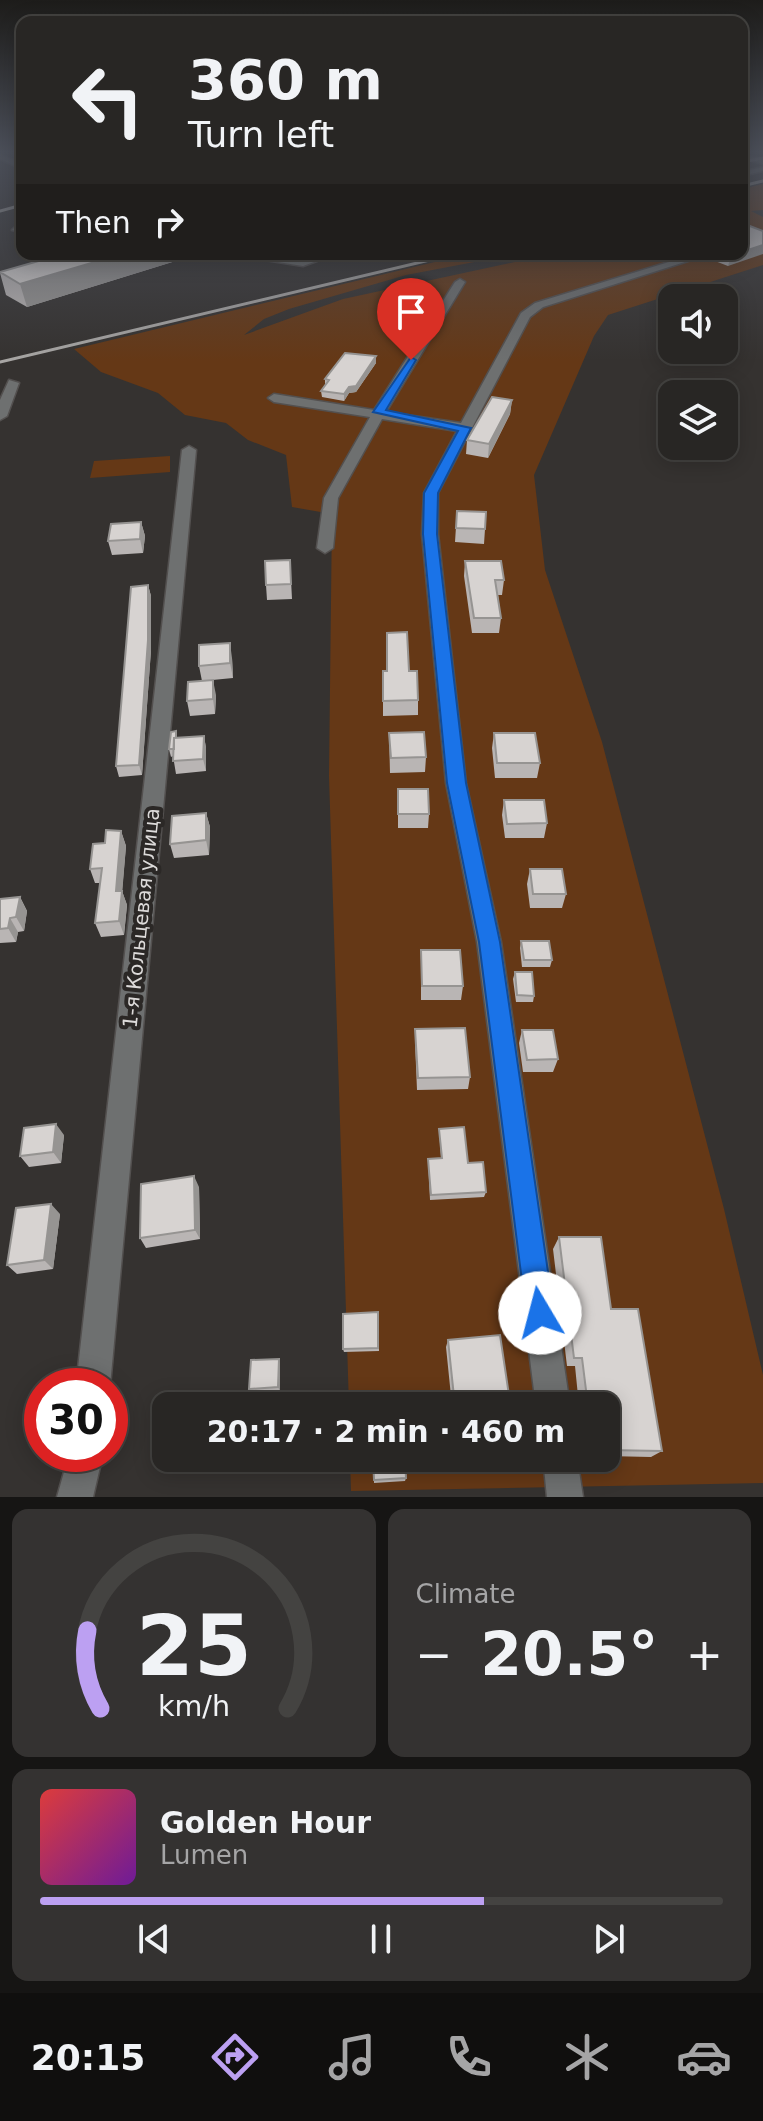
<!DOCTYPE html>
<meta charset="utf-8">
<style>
:root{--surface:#282624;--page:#343231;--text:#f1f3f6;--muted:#a5a5a6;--line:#444341;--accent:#bca0f2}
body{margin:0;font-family:"DejaVu Sans",sans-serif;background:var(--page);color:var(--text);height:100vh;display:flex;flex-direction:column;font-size:30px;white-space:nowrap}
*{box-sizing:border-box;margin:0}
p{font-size:26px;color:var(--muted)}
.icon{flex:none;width:44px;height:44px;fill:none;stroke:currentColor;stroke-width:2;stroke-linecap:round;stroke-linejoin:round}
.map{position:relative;height:1497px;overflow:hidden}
.panel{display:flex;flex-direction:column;gap:12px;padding:12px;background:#161514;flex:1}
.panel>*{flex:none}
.banner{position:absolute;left:16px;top:16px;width:732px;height:244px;border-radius:16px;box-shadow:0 4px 20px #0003,0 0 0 2px var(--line);background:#282624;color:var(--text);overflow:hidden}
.controls{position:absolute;left:658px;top:284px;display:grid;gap:16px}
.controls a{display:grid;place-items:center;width:80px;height:80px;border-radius:16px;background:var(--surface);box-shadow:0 4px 20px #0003,0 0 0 2px var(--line);font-size:40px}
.speed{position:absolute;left:24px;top:1368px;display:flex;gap:16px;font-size:40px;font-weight:700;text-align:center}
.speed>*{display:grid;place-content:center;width:104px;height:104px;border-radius:50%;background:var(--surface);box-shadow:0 4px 20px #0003,0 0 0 2px var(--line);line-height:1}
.speed .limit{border:12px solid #d22;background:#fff;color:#111}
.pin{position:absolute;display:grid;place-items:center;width:68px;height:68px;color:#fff;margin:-82px -34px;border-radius:50% 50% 50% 0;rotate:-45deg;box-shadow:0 0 8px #0007}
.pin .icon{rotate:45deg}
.me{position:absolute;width:88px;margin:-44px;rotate:352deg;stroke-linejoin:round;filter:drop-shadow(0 0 6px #0008)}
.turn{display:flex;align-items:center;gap:28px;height:168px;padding:0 40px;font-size:36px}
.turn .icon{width:104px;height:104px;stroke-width:2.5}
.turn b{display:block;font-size:56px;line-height:68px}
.then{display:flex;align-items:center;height:76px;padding:0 40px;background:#0003;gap:16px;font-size:30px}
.big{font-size:60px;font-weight:700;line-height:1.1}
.panel .tile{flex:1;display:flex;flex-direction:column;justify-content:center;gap:12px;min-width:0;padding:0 28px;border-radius:16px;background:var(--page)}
.panel .dial{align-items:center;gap:0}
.dial svg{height:208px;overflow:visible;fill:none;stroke:var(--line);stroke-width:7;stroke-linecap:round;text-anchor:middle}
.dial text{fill:var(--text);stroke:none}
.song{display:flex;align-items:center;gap:24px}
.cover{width:96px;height:96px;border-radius:12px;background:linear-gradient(135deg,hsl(0 70% 55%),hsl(280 70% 35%))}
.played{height:8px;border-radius:4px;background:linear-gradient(90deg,var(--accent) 65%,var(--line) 65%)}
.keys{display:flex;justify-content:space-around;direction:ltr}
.heat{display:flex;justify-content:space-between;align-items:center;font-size:44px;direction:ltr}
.panel .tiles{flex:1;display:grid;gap:12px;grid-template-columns:1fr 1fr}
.tile:last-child{grid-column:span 2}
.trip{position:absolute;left:152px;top:1392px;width:468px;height:80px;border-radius:16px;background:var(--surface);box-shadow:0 4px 20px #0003,0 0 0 2px var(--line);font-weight:700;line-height:80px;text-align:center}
.menu{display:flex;height:128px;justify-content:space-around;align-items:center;background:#100f0e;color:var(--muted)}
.menu .icon{width:56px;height:56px}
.menu .on{color:var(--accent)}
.menu b{font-size:36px;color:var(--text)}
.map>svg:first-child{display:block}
</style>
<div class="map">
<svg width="763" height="1497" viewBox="0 0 763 1497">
<rect width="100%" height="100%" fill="#353230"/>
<path fill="#653816" d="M763,184V210L751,211L763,217V265L608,315L594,336L534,475L545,570L602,742L724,1209L763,1375V1483L351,1491L350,1458H606V1406H349L329,776L332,514L292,507L286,455L248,440L226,423L185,415L158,393L101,372L74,349L468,254H517L406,275L289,309L264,319L244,335L343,299L552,254H742V189Z
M170,456V472L90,478L94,461Z"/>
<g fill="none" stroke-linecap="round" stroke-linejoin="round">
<defs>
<path id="minor" d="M0,154L22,164V169L0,159Z
M742,154L763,159V164L742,158Z
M763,167V171L742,176V172Z
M22,226V232L12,230L14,228Z
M228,254L302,260L321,254H336L303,266Z
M695,254H710L543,307L530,317L438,493V534L466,783L501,942L570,1406H536L477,942L446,783L422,534L424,493L457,431L382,419L338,498L333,548L325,553L317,548L324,498L370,417L274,402L268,398L274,394L374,410L455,282L460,279L465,282L386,412L461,423L521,313L535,303Z
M9,380L19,383L7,416L0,420V400Z
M189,446L196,450L110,1386H76L182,450Z
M69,1454H103L93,1497H57Z
M543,1458H577L583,1497H547Z"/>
</defs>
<use href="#minor" stroke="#53504f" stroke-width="3"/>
<use href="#minor" fill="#6e7070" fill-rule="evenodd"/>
<path stroke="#a7a5a3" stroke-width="3" d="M742,162L763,158
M742,186L763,181
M0,211L22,205
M0,362L455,254"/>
</g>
<path fill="#b9b5b4" d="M708,254H742L728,266L707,258Z
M182,259L27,307L6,295L0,273V272Z
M376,356V363L356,392L349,393L344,401L322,397L321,391L325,385V379Z
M512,400L510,414L488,458L466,454L467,440Z
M457,511L485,529L484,544L455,542Z
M141,522L145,536L143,553L112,555L108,541Z
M290,560L292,599L267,600L266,585Z
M465,561L504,580L502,595H498L501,618L499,633H472L464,576Z
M148,585L151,596V650L142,775L119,777L116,766Z
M232,658L233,678L202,681L199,666Z
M383,671H409L418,700V715L383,716Z
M216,695L215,714L190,716L187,701Z
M389,733L426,757L425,772L390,773Z
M494,733L540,763L537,778H495L492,748Z
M204,736L206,748V771L176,774L173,756L171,757L169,749L178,738Z
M398,789L429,814L428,828H398Z
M504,800L547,823L544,838H505L502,815Z
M206,813L210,827L209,855L174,858L170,844Z
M121,831L126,846L122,891L127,905L124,935L101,937L95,923L100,883H95L90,869L105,843Z
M530,869L566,894L562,908H530L527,884Z
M20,897L27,911L24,931L18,932L16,942L0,943V899Z
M521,941L552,960L550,967H522L520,948Z
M421,950L463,986L461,1000H421Z
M515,972L534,996L533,1002H516L513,979Z
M415,1029L470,1077L468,1089L417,1090L415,1042Z
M522,1030L558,1059L553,1072H523L519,1043Z
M439,1129L468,1163L486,1192L484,1197L430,1200L428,1159L441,1158Z
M64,1135L61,1163L29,1167L20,1156Z
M199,1187L200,1239L146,1248L140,1238Z
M60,1214L53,1269L17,1274L7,1265Z
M559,1237L611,1309L662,1451L651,1457L606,1456V1406H579L575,1366H567L553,1249Z
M378,1312L379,1351L344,1352L343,1349Z
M448,1340L510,1402L507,1406H452L446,1347Z
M280,1363V1391L251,1392L249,1389Z
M406,1478L405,1481L374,1483V1480Z"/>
<path fill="#969492" d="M763,245V254L728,266L731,256L742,254V252Z
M122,254H181L182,259L27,307L20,284Z
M376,356V363L356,392L349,393L344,401V394L349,387Z
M512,400L510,414L488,458L489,444Z
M141,522L145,536L143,553L140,539Z
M148,585L151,596V650L142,775L139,765Z
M230,643L232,658L233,678L230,663Z
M213,680L216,695L215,714L213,699Z
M204,736L206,748V771L203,759Z
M206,813L210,827L209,855L206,840Z
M121,831L126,846L122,895V891L127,905L124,935L119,921L116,891Z
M20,897L27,911L24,931L16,917Z
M10,918L18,932L16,942L8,928Z
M56,1124L64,1135L61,1163L53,1152Z
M194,1176L199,1187L200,1239L195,1230Z
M51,1204L60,1214L53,1269L44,1260Z
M279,1359L280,1363V1391L278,1387Z"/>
<path fill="#d7d3d1" stroke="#969492" stroke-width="2" d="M742,223L763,231V245L742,252Z
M63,254H122L20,284L0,272Z
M345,353L376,356L356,386L349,387L344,394L321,391L329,380L325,379Z
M492,397L512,400L489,444L467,440Z
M457,511L486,512L485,529L456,528Z
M141,522L140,539L108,541L111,524Z
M290,560L291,584L266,585L265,561Z
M465,561H501L504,580H495L501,618H474Z
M148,585V640L139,765L116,766L131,587Z
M407,632L409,671H417L418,700L383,701V671H387V633Z
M230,643V663L199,666V645Z
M213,680V699L187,701L188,682Z
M176,731V738H174V749H169L171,732Z
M424,732L426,757L391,758L389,733Z
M494,733H535L540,763H497Z
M204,736L203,759L173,761L174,738Z
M398,789H428L429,814H398Z
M504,800H544L547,823L507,824Z
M206,813V840L170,844L172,816Z
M106,830L121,831L116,891H122L119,921L95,923L102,868L90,869L93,844L105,843Z
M530,869H562L566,894H533Z
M20,897L16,917L10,918L8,928L0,929V899Z
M521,941H549L552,960H524Z
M421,950H460L463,986H422Z
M515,972H532L534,996L517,995Z
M465,1028L470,1077L418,1078L415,1029Z
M522,1030H553L558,1059L527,1060Z
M56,1124L53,1152L20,1156L24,1128Z
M464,1127L468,1163L483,1162L486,1192L431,1195L428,1159L442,1158L439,1129Z
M194,1176L195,1230L140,1238L141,1184Z
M51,1204L44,1260L7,1265L16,1208Z
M559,1237H601L611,1309H638L662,1451L606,1450V1406H588L582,1358H574Z
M378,1312V1348L343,1349V1314Z
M500,1335L510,1402L471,1406H455L448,1340Z
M279,1359L278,1387L249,1389L251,1360Z
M373,1458H405L406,1478L374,1480Z"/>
<linearGradient id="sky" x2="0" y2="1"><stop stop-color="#1d1c1a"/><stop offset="0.42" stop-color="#4b4f59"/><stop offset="1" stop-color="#4b4f59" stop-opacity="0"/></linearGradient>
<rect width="763" height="361" fill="url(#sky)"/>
<path fill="#1a73e8" stroke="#114b97" stroke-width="2" d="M411,357L416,360L386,410L471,428L438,493L437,534L466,783L500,942L554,1313L550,1323L540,1328L530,1323L526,1313L479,942L447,783L423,534L424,493L458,431L373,412Z"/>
<g text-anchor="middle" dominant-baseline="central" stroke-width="8" stroke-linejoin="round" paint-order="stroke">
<g font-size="20" fill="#dddbda" stroke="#2b2826">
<text transform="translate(141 918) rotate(-84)">1-я Кольцевая улица</text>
</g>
</g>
</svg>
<div class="controls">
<a><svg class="icon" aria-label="sound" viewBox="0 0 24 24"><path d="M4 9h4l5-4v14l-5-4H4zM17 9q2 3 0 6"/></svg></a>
<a><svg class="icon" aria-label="layers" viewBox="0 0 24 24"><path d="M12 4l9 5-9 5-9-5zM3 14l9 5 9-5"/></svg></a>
</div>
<div class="speed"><div class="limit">30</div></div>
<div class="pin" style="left:411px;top:360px;background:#d93025"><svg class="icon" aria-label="arrive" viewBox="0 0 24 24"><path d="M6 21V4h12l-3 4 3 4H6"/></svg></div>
<svg class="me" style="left:540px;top:1313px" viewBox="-20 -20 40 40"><circle r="19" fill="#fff"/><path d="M0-13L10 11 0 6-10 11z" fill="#1a73e8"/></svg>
<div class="trip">20:17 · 2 min · 460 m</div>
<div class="banner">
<div class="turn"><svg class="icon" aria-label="left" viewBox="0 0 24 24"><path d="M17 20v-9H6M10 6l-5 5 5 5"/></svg><div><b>360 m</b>Turn left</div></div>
<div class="then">Then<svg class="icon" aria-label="right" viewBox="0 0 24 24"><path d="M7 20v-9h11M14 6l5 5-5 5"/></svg></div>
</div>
</div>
<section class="panel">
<div class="tiles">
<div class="tile dial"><svg viewBox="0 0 100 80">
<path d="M14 69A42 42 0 1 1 86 69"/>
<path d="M14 69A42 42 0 0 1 9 39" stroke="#bca0f2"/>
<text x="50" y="56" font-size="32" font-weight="700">25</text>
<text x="50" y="72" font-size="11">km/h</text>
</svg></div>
<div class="tile"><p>Climate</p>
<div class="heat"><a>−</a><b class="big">20.5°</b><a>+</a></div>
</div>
<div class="tile">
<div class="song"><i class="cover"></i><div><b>Golden Hour</b><p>Lumen</p></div></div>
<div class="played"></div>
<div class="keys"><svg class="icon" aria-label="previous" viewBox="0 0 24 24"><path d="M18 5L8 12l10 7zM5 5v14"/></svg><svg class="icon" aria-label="pause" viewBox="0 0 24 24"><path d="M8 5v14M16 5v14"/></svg><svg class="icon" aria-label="next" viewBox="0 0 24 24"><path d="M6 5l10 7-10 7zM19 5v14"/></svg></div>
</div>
</div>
</section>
<nav class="menu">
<b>20:15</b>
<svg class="icon on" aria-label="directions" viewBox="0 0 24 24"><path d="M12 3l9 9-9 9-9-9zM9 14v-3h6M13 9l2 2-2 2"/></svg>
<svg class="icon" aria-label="music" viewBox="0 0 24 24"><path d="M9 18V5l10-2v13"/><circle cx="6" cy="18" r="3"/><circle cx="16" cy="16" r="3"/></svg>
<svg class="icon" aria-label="phone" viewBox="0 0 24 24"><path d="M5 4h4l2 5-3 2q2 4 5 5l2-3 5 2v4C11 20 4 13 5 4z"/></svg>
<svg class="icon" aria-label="climate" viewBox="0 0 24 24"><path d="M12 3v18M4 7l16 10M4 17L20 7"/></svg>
<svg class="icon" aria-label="car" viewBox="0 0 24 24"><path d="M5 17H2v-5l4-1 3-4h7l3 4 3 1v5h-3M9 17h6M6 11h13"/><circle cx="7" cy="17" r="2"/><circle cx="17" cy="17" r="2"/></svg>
</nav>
